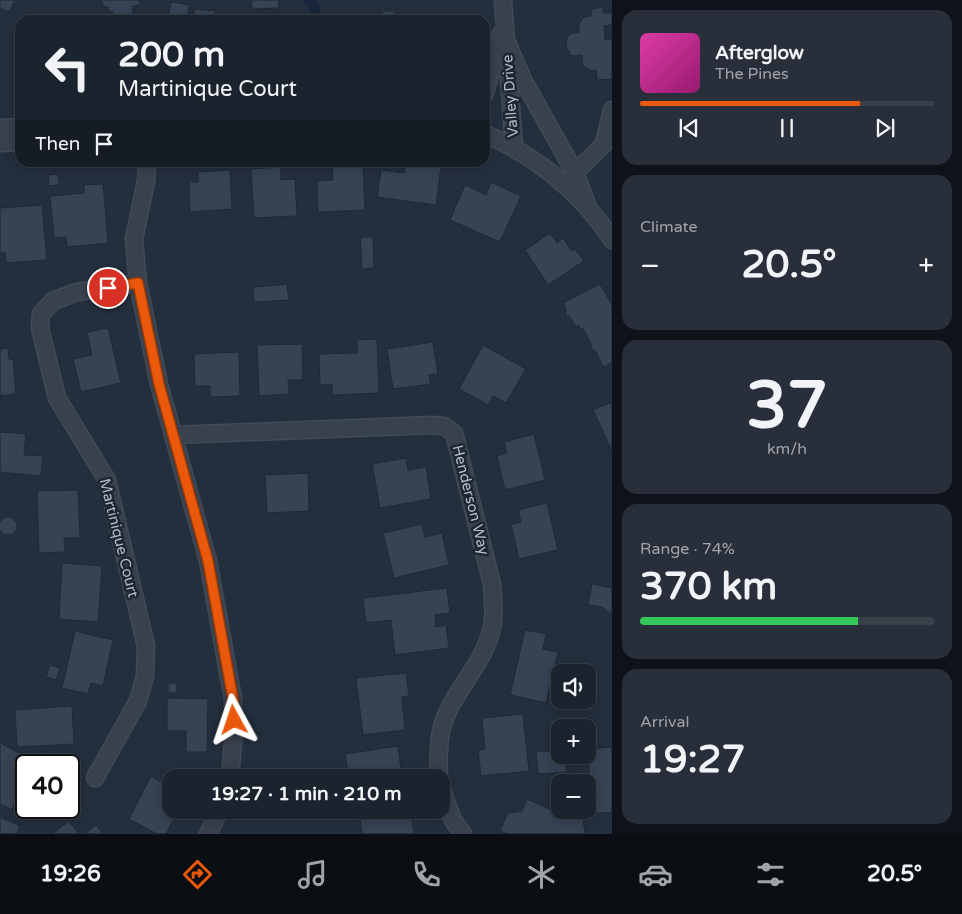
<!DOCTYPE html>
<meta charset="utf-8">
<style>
:root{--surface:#1b232e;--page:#282f3a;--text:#f1f3f6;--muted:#a0a4aa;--line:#39404a;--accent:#ea580c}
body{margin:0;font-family:"Varela Round",sans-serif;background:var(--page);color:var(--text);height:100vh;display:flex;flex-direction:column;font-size:19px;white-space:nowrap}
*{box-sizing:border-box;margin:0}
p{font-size:16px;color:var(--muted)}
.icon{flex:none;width:28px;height:28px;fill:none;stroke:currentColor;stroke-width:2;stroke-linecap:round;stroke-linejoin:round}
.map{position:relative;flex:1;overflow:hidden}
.panel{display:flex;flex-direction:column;gap:10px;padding:10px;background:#0f1319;width:350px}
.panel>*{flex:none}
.banner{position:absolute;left:15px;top:15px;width:475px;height:152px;border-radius:15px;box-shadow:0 2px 12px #0003,0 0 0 1px var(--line);background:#1b232e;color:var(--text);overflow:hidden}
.tools{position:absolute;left:551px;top:664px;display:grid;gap:10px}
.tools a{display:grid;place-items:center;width:45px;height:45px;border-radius:10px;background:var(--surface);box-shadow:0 2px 12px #0003,0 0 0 1px var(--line);font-size:25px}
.speed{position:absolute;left:15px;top:754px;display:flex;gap:10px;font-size:25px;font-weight:700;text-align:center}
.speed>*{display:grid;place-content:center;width:65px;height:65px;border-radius:50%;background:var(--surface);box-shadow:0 2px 12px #0003,0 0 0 1px var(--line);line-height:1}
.speed .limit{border:2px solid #111;border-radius:8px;background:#fff;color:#111}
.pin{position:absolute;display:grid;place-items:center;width:42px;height:42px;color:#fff;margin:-21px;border:2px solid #fff;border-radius:50%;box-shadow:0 1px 5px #0007}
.me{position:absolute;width:55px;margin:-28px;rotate:355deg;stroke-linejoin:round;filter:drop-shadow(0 0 4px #0008)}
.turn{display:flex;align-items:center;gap:18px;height:105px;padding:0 20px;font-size:22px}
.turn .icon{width:65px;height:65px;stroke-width:2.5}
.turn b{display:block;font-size:35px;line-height:42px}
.then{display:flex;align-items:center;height:48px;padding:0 20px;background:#0003;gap:10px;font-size:19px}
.big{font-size:38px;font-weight:800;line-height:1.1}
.panel .tile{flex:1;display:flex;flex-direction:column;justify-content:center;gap:8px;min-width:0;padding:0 18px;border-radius:15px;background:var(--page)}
.panel .dial{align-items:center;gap:0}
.dial b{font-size:65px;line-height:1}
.song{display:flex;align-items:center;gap:15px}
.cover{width:60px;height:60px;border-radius:8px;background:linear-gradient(135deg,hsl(320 70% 55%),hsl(320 70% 35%))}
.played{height:5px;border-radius:2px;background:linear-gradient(90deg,var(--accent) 75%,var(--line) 75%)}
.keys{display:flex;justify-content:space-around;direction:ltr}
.heat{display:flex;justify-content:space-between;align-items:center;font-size:28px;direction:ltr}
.charge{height:8px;border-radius:4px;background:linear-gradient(90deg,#34c759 74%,var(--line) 0)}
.trip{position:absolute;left:162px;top:769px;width:288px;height:50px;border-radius:15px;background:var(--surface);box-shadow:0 2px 12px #0003,0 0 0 1px var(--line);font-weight:800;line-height:50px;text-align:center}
.dock{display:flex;height:80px;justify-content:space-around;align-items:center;background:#0b0e12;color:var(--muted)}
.dock .icon{width:35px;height:35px}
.dock .selected{color:var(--accent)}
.dock b{font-size:22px;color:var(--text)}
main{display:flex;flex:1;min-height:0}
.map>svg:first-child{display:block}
</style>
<main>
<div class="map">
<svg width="612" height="834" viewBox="0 0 612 834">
<rect width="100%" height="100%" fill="#242f3e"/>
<path fill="#17263c" d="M303,0H317L320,8L319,13L313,14L309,11V5L304,4Z"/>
<path fill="#364354" stroke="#1f2835" d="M0,0H15L9,12L0,8Z
M101,0H139L140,4L132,7L133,14L115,20L112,11L109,13L108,7H104Z
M251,0H278L279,8L252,9Z
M171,2L189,5L188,13L194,14L195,9L215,11L214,20H168Z
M603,7V13H612V25L604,26L605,40L612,39V79L597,80L596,70L591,71L583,66L582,55L571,56L566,45L567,38L570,34L579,32V24L584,17L591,16V9Z
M382,11H394L395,20H382Z
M363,162L365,210L318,212L317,181L333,180L332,164Z
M405,162L441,166L436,205L377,197L381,170L404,173Z
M281,167V180L295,179L297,216L254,218L251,169Z
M230,170L232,209L190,212L189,182H198V172Z
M58,174L59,185L49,186L48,175Z
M491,182L521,196L500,242L450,220L465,185L486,195Z
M103,184L108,243L67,247L66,237L54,238L50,196L84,193V185Z
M42,205L47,260L6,263L5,252L0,253V208Z
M550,233L557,243L563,238L572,251L575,249L584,261L548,285L525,250Z
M360,237H373L374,268L362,269Z
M287,284L289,300L254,302L253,287Z
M600,284L612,305V363L603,367L596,352L591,349V344L583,328L580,329L579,325L576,327L570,317L565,315L566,309L563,303Z
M108,328L121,383L81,392L73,359L92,355L87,332Z
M377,339L379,393L332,395V384L320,385L319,354L357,353V340Z
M433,342L438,374L429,375L431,384L393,389L387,349Z
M302,344L303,380H288L289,394L259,396L257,345Z
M483,345L526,369L506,403L493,396L488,405L459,389Z
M8,348L9,359H13L16,394L0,396V406V349Z
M239,352L240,396L210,397V386H195L194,354Z
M612,402V448L611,449L593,410Z
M0,432L26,434L24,455L43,456L41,476L0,472Z
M534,434L545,480L505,490L497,456L507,453L504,442Z
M406,458L408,470L426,467L431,499L380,508L372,464Z
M308,473L309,511L267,513L265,475Z
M78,490L80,538H64L65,552L39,553L37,491Z
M547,503L558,550L519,559L511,524L521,522L518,510Z
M-1 526a9 9 0 1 1 18 0a9 9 0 1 1-18 0Z
M422,524L425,537L442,533L449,565L394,578L383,533Z
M62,563L102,566L98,622L59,619Z
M592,584L612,588V615L602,607L588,605Z
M447,588L450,613L435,615L436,627L446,625L449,648L395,655L391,620L366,623L363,598Z
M525,630L546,634L543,649L558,652L546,703L510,695Z
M75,631L113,640L103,686L91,683L88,694L62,688Z
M50,665L60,668L56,680L46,677Z
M406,673L409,696L402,697L405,730L363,735L356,678Z
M168,683H177V693H168Z
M167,698L208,699L207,752H186V731H167Z
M72,706L74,744L17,747L15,710Z
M523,714L529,771L481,776L478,750L485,749L482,718Z
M0,743L44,765H26V803L17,798L12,810L0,804Z
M398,746L401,769L387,771L388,778H349L345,754Z
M612,747V812L591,814L588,749Z
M560,750V755H566L567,772L538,774L536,752Z
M168,774L175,778H171V810H178L166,834H157L129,819L151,776L163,783Z
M527,799L561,814L562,810H582L585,834H508L500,831L508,813L522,811Z
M411,814L414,834H362L360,820Z
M0,817L20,826L17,834H0Z
M69,821L79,834H52Z
M96,825L103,834H84Z"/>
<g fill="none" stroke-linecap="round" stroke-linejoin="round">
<defs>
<path id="minor" d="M503,0L514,147
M506,40L523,80L575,173L588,207
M485,93L501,34
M0,128L20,127
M485,134C536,156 582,193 612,240
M0,143L20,142
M147,162L146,181L134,239L138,283L159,384L208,561L233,699V742L230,778
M575,173L604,144L612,110
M174,435L432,425L444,426L454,433L492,584C493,598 495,613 492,627C485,664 452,691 442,727C438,744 438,761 439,778
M95,778L138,701L145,676L146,646L107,480L57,398L40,328L41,314L53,301L77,292L138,283
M441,787L453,820L463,834
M208,834L220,810"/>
</defs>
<use href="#minor" stroke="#414a57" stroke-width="19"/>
<use href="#minor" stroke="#38414e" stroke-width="16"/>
</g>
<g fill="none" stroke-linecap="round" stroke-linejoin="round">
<defs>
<path id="route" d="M108,288L138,283L159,384L208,561L233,699L234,720"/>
</defs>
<use href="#route" stroke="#983908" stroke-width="12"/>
<use href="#route" stroke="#ea580c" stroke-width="9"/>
</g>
<g text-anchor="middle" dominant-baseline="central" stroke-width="5" stroke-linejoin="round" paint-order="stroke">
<g font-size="15" fill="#b4bcc9" stroke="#1d2633">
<text transform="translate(510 96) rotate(-94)">Valley Drive</text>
<text transform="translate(471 500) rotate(76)">Henderson Way</text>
<text transform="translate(119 538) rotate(76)">Martinique Court</text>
</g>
</g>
</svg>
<div class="tools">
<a><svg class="icon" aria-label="sound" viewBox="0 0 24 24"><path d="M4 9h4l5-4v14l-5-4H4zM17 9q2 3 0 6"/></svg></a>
<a>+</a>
<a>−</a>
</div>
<div class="speed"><div class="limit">40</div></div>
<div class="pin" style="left:108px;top:288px;background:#d93025"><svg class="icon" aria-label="arrive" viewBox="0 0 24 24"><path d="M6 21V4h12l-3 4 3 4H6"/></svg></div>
<svg class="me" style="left:234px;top:720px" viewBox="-20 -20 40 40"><path d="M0-17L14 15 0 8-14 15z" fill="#ea580c" stroke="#fff" stroke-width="4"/></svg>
<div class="trip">19:27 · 1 min · 210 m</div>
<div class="banner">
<div class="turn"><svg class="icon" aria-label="left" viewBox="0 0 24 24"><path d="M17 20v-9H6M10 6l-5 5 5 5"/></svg><div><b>200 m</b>Martinique Court</div></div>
<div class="then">Then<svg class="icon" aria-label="arrive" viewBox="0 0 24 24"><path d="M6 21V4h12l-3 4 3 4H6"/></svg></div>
</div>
</div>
<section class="panel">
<div class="tile">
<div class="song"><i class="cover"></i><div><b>Afterglow</b><p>The Pines</p></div></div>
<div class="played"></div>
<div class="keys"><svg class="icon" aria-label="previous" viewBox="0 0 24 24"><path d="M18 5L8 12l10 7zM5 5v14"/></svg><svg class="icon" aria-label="pause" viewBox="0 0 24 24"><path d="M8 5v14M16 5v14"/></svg><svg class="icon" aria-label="next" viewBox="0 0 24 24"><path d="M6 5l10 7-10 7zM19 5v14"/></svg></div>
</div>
<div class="tile"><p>Climate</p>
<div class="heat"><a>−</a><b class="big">20.5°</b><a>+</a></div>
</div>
<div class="tile dial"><b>37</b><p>km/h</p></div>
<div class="tile"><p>Range · 74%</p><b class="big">370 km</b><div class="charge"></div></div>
<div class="tile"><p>Arrival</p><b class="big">19:27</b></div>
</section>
</main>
<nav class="dock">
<b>19:26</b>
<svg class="icon selected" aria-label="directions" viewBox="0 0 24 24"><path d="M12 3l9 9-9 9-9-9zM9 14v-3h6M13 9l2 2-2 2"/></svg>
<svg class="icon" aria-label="music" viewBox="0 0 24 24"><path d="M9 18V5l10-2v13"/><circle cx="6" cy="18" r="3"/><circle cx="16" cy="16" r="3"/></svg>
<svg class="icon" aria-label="phone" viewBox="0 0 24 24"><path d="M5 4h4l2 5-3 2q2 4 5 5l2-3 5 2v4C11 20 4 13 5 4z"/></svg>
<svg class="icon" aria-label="climate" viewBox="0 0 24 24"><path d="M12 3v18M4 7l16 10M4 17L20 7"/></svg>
<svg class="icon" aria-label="car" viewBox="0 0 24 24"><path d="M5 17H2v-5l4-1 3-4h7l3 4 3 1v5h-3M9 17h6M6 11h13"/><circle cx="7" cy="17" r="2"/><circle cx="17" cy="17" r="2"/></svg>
<svg class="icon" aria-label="filters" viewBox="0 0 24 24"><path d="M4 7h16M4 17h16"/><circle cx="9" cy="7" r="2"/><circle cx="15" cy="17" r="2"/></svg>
<b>20.5°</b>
</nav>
